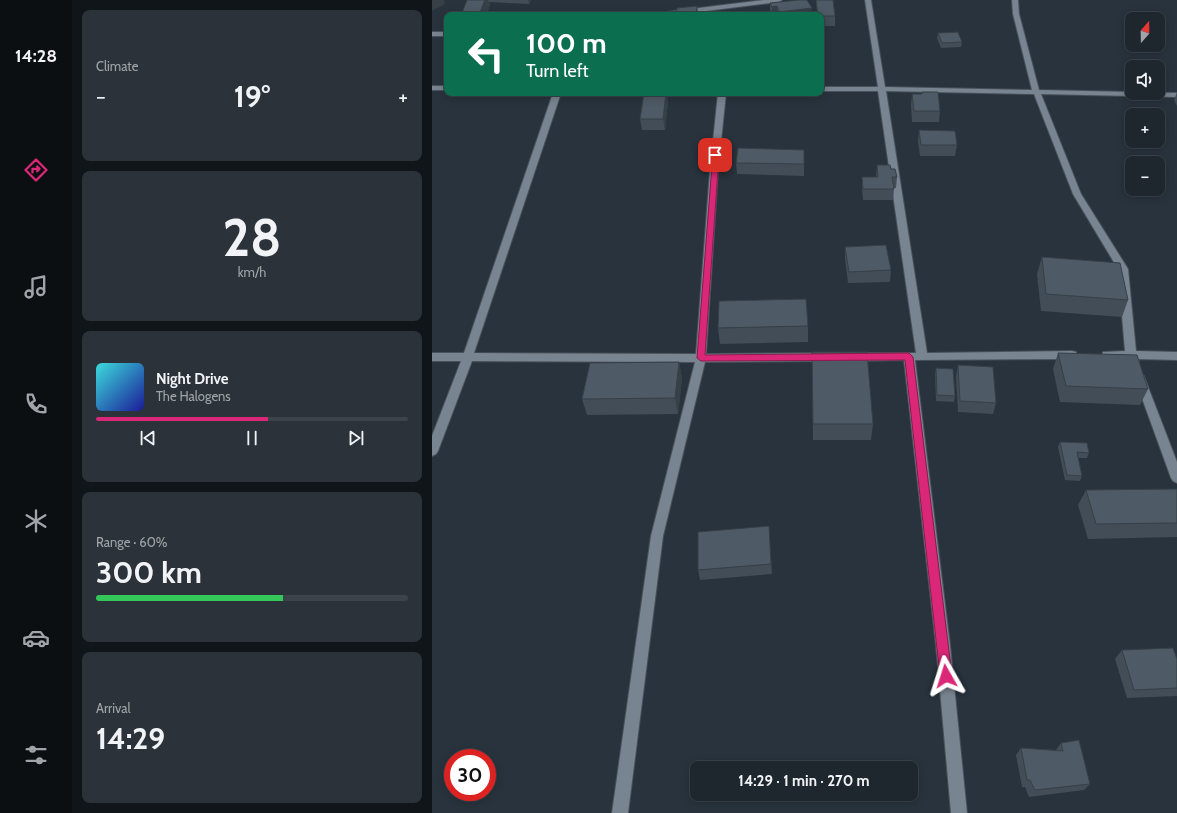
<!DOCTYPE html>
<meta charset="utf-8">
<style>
:root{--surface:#1e262e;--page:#2b323a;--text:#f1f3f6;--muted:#a1a5aa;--line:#3c434a;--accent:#db2777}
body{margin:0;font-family:Cabin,sans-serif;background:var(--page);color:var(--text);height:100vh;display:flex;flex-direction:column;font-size:15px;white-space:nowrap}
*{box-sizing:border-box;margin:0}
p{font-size:13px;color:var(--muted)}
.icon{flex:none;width:22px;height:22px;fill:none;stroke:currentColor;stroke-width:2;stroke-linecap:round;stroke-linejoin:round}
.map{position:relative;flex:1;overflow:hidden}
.details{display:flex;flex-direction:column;gap:10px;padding:10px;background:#101519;width:360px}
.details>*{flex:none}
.hud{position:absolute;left:12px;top:12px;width:380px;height:84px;border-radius:8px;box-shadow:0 2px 10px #0003,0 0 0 1px var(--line);background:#0b6e4f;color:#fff;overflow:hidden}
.needle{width:26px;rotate:20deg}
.buttons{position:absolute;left:693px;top:12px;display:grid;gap:8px}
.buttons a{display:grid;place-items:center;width:40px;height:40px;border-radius:8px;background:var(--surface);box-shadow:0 2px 10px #0003,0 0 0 1px var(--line);font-size:20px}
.speed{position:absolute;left:12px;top:749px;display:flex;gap:8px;font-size:20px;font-weight:700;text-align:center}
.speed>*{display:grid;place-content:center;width:52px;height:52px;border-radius:50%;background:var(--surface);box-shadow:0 2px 10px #0003,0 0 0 1px var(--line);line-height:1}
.speed .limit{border:6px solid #d22;background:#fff;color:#111}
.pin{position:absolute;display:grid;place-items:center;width:34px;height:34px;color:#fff;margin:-17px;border-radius:8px;box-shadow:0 2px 6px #0006}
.me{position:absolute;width:44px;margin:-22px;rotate:354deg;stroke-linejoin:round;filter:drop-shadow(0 0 3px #0008)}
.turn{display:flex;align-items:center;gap:14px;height:84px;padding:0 16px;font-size:18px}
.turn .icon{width:52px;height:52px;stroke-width:2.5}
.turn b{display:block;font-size:28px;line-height:34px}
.big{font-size:30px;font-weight:800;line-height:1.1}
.details .tile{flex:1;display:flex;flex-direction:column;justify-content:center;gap:6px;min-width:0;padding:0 14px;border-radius:8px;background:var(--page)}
.details .dial{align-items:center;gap:0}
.dial b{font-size:52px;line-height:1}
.song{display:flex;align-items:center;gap:12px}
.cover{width:48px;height:48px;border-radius:6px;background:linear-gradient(135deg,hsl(180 70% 55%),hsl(240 70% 35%))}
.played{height:4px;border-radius:2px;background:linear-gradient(90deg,var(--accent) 55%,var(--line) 55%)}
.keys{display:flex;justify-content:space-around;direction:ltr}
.heat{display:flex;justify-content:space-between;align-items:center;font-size:22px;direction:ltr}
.charge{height:6px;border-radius:3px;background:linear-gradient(90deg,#34c759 60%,var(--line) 0)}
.trip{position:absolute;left:258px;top:761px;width:228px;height:40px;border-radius:8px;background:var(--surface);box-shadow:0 2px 10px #0003,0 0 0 1px var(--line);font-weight:800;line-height:40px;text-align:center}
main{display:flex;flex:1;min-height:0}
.dock{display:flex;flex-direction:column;width:72px;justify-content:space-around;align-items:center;background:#0c0f12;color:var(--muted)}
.dock .icon{width:28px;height:28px}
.dock .current{color:var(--accent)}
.dock b{font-size:18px;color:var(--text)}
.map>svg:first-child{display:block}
</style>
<main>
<nav class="dock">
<b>14:28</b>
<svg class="icon current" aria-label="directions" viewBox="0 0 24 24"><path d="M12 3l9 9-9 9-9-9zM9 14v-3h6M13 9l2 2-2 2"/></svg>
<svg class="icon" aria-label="music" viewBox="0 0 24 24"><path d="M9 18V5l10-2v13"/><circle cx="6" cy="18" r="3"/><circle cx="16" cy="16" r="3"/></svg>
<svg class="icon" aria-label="phone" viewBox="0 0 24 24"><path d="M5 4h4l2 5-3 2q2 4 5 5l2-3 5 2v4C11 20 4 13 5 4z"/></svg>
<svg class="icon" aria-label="climate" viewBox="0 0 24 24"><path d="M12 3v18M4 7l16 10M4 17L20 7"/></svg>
<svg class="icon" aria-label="car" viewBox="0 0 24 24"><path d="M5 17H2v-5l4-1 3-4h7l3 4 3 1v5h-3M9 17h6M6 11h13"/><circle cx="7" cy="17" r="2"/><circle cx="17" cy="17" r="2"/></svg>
<svg class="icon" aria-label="filters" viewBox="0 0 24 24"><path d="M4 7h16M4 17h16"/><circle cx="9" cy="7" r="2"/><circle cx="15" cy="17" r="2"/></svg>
</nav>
<section class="details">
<div class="tile"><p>Climate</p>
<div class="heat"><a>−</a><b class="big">19°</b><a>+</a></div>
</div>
<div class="tile dial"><b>28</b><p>km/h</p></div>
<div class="tile">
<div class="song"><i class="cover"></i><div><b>Night Drive</b><p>The Halogens</p></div></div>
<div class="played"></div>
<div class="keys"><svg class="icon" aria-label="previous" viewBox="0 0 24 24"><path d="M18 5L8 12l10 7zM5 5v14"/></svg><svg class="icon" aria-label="pause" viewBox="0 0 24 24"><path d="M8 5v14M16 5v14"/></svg><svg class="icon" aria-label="next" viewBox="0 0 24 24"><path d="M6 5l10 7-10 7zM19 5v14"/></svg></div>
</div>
<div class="tile"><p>Range · 60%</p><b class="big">300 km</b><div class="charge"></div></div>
<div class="tile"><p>Arrival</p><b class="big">14:29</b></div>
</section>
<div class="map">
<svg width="745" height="813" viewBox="0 0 745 813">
<rect width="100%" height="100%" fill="#28333d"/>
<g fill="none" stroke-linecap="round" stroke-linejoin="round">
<defs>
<path id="minor" d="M332,0H350L347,2L242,15H223L226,13Z
M433,0H439L453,87L600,90L581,14L580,0H586L587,14L607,90L745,93V97L609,94L649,194L696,269L704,351L745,352V360L706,359L707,361L706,364H698L696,359L671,358L670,355L671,352L693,351L686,269L641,194L602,94L454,91L495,353L640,351L644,352L645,355L644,358L640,359L483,360L518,645L535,813H519L504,645L472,360L421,361L417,360L416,357L417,354L421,353H484L446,91H389V87H446Z
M0,32H15V36H0Z
M0,86H15V90H0Z
M121,93H129L42,353L264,354L278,170L286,93H294L286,170L274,354L394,353L398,354L399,357L398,360L394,361L273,362L231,536L196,813H180L219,536L263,362L40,361L6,451L4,454L0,456V436L29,361H0V353H32Z
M708,375L712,376L713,379L745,462V483L741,481L739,478L703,379L704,376Z"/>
</defs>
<use href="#minor" stroke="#49515a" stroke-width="2"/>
<use href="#minor" fill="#788490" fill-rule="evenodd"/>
</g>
<path fill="#434d57" d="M35,0H99L97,4L57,2L58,5L54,15H30V13Z
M384,0H401L403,16V26H389V15H385Z
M338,3L379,15H339L338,13Z
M506,33L530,42L529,47L509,48L505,38Z
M745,92V106L742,100Z
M212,93H235L236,102L233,130H210L208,119Z
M480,94L508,111L507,122H480L479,105Z
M487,130L525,145L523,156H488L486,141Z
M372,161V176L305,174L304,163Z
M445,165L459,169L465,177L464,188H462L461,200H431L430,188V177H444Z
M413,247L459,270L458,282L416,283L413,258Z
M610,257L696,300L690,317L609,311L605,274Z
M376,326V342L288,344L286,328Z
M380,352L441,424L439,440H381Z
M626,353L716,389L708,405L628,402L621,369Z
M247,362L250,379L246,414L155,415L150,399Z
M526,365L564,403L561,414L526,412L524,376Z
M504,368L523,396L522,402L504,401L503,374Z
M628,442L657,453L655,458H646L650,476L648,481L633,480L626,447Z
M745,489V537L656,539L646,505L654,490Z
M337,526L340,574L268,580L266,570Z
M690,650L745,659V696L695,698L683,659Z
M629,743L658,784L652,790L597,797L593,787H590L584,755L589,748L624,750Z"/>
<path fill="#373f47" d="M0,0H12L13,4L0,11Z
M53,0H56L58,5L54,15H49L48,12Z
M96,0H99L97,4Z
M265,6L266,15H264Z
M345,6V15H340V7Z
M380,8L379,15H347V12Z
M234,93H235L236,102L233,130L231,119Z
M247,362L250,379L246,414L243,398Z"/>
<path fill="#4e5a65" stroke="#373f47" d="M35,0H53L48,12L30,13Z
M367,0H375L380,8L347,12L345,6L340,7L338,3Z
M384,0H401L403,16H389V15H386Z
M265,6L264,15H244L245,8Z
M526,32L530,42L510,43L506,33Z
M490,92H506L508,111H482L480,94H490Z
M212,93H234L231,119H208Z
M487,130L523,131L525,145H489Z
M306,148L372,150V164L304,163Z
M445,165H458L459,169H463L465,177H460L462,189H431L430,177H446Z
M454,245L459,270L417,272L413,247Z
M610,257L688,263L696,300L614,294Z
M374,299L376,326L286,328L287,301Z
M380,352H435L441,424H381Z
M626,353L705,355L716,389L634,386Z
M247,362L243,398L150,399L158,363Z
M526,365L561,367L564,403L528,401Z
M504,368L521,369L523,396L505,395Z
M628,442L655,443L657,453L645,452L650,476L635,475Z
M745,489V523L664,524L654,490Z
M337,526L339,564L266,570V532Z
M741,648L745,659V688L702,690L690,650Z
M647,740L658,784L603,790L598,780H595L589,748L631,751L629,743Z"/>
<path fill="#db2777" stroke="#8e194d" d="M281,153L287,155L273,355L477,353L481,357L520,676L518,680L514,681L510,680L508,676L473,360L269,361L265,358Z"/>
</svg>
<div class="buttons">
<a><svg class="needle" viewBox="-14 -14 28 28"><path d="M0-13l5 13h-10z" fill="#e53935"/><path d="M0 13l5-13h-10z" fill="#a1a5aa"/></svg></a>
<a><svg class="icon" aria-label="sound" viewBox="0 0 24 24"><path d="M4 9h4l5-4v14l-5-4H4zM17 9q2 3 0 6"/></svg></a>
<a>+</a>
<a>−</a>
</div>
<div class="speed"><div class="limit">30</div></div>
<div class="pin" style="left:283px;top:155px;background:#d93025"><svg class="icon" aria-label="arrive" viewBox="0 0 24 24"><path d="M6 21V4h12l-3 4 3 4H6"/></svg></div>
<svg class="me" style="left:514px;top:676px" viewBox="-20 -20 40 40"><path d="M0-17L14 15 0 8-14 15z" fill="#db2777" stroke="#fff" stroke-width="4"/></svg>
<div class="trip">14:29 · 1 min · 270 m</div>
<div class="hud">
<div class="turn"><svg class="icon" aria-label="left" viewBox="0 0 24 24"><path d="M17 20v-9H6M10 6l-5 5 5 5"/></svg><div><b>100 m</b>Turn left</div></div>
</div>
</div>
</main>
